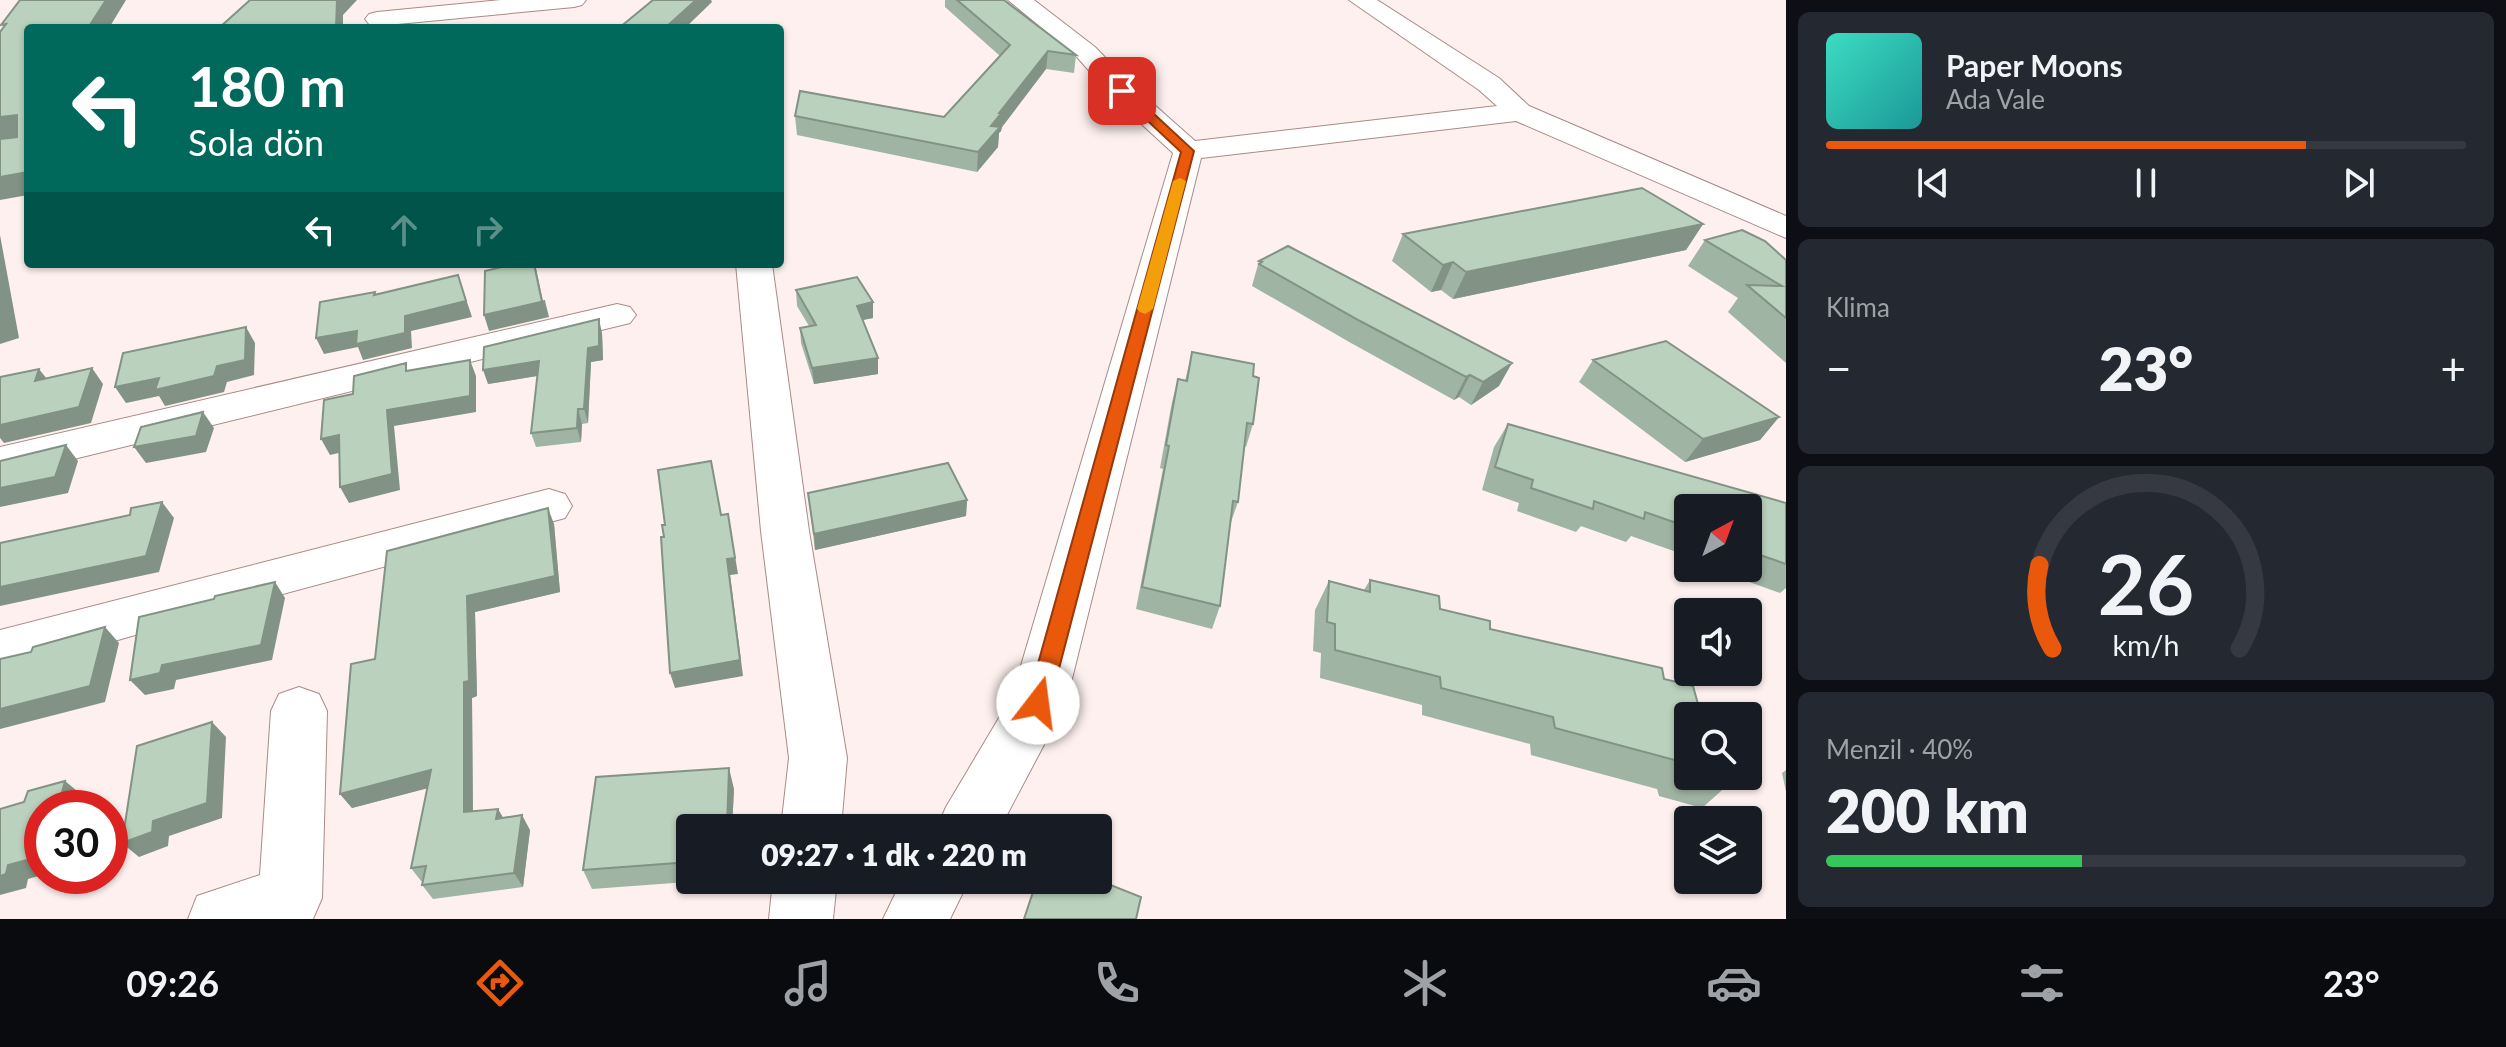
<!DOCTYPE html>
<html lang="tr">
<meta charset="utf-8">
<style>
:root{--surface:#171b24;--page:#242831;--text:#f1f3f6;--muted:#9ea1a6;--line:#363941;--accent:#ea580c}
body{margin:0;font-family:Lato,sans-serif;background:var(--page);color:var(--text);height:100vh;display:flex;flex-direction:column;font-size:30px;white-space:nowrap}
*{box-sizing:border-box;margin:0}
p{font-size:26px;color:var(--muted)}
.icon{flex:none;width:44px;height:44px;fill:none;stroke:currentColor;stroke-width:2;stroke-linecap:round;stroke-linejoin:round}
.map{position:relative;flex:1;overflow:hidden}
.panel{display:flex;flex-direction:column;gap:12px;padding:12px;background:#0d0f14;width:720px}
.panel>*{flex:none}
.hud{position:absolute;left:24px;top:24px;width:760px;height:244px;border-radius:8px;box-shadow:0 2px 6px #0004;background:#00695c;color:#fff;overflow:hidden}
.needle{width:52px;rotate:41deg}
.fabs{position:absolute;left:1674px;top:494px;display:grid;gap:16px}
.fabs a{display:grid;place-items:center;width:88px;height:88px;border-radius:8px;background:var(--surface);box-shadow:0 2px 6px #0004;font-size:40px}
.speed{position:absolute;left:24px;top:790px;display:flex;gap:16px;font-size:40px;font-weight:700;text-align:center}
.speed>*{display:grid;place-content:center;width:104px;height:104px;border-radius:50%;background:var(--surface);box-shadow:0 2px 6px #0004;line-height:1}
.speed .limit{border:12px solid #d22;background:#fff;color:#111}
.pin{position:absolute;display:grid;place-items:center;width:68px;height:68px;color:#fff;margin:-34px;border-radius:16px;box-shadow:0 4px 12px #0006}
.me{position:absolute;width:88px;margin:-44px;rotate:15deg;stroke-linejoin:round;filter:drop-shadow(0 0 6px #0008)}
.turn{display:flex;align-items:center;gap:28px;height:168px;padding:0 32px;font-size:36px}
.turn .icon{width:104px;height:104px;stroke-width:2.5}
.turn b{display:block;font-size:56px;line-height:68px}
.lanes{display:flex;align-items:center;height:76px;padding:0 32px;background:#0003;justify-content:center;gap:40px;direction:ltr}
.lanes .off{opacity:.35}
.big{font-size:60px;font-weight:800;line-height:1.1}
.panel .widget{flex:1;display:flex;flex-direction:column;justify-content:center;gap:12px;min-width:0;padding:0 28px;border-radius:12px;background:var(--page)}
.panel .dial{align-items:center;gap:0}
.dial svg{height:208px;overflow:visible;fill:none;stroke:var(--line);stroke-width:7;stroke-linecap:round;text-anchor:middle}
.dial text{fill:var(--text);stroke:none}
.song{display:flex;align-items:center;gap:24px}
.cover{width:96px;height:96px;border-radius:12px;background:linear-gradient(135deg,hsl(170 70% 55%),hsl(180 70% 35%))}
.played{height:8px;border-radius:4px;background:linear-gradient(90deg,var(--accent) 75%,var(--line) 75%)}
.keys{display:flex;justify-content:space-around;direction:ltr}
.heat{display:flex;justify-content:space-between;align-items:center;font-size:44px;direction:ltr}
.charge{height:12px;border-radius:6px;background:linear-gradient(90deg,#34c759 40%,var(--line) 0)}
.trip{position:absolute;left:676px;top:814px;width:436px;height:80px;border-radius:8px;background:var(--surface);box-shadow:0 2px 6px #0004;font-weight:800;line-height:80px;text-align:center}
.dock{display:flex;height:128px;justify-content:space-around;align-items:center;background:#090b0e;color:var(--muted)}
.dock .icon{width:56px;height:56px}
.dock .selected{color:var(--accent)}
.dock b{font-size:36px;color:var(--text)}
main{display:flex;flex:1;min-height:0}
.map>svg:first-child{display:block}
</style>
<main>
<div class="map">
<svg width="1786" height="919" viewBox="0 0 1786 919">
<rect width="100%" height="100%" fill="#fdf0ee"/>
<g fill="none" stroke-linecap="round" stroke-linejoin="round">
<defs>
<path id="minor" d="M501,0H586L582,5L574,7L377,26L369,24L365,19L369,14L377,12Z
M1008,0H1034L1095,47L1132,85L1195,141L1497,106L1479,90L1349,0H1377L1499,78L1529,106L1786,216V238L1516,121L1201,158L1066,703L1000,828H937L946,807L1012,696L1173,153L1112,97L1077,57Z
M736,264H772L809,531L847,758L841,828H781L789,758L761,531Z
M617,304L630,307L636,315L630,323L0,477V447Z
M549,489L565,494L572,506L565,518L201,616L0,674V630Z
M299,687L319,694L327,711L322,898L313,919H188L197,896L260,875L271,711L279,694Z
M773,880H837L833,919H769Z
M902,880H969L950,919H883Z"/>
</defs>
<use href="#minor" stroke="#a98b87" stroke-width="2"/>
<use href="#minor" fill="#fff" fill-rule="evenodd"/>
</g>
<path fill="#a0b4a3" d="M945,0H1004L1076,55L1074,73L1046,69L1002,127L1001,131L999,133L998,147L977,172L797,135L795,116L944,117L1000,56L945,7Z
M1703,224L1686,250L1453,299L1441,290L1431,292L1392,261L1403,234Z
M1705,240L1786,260V363L1728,312L1738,298L1688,266Z
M1259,261L1499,386L1471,405L1459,397L1454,400L1351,343L1252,286Z
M796,290L873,318L863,320L878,374L814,384L801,343L800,328L809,326L797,306Z
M602,333L603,360L591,362L588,423L582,424L581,442L536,447L531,433L537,376L488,384Z
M1192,352L1253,376V424L1246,447L1244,446L1238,502L1230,525L1220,606L1212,629L1136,609L1163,469L1160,468L1172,402L1178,379L1185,381Z
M1593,360L1779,417L1760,440L1685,462L1579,382Z
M1508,424L1786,503V588L1780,593L1738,578L1739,574L1721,568H1748V508H1688V556L1631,536L1626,542L1581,526L1576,532L1517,511L1519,503L1482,490L1494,447Z
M808,493L967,500L966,516L815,550Z
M554,524L560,592L475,612L477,696L472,698L473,811L498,809L503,818L530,830L523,887L433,899L422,885L423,881H421L411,868L427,788L352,808L340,794L375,659Z
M1370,580L1490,629L1664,679L1688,716V776H1738L1702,808L1659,796L1657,789L1531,755L1530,744L1422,715V705L1320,678L1321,653L1313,651L1315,610L1329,581L1364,590Z
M1786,770V792L1782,773Z
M734,789L732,828H690V880H701V881L592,889L583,870Z"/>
<path fill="#829284" d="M106,0H126L109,28H88Z
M337,0H357L343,15V28H336Z
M696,0H711L712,2L685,28H665Z
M1048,51L1046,69L1002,127L1001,131L999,133L998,147L977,172L978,152L991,126L1000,112Z
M17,115L28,135L0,139V117Z
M28,172V195L0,200V177Z
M1703,224L1686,250L1453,299L1466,272Z
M0,235L19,338L0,344Z
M1453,262L1441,290L1431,292L1443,265Z
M535,264L543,301H545L549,317L489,331L484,315Z
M458,275L472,317L411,331L412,348L363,360L358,347L324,354L316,338L405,316Z
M873,302V318L857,321V306Z
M599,319L602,333L603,360L591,362L588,423L584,409L588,348Z
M246,327L255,343L254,375L227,382L224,392L165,406L159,396L126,403L115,387L217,366Z
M878,358V374L814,384L812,368Z
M470,360L476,376V412L394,426L400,490L349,503L340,487L387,410Z
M539,361L543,375L488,384L483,370Z
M1512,363L1499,386L1471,405L1483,382Z
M92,368L103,384L91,423L4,443L0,438V417Z
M39,369L51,384L35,381Z
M1470,375L1459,397L1454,400L1466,377Z
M578,409L582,424L581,442L577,428Z
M203,412L214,428L206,452L146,463L134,447Z
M1779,417L1760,440L1685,462L1703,439Z
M339,435L347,451L330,455L321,439Z
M66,445L78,461L68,493L0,507V488Z
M967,500L966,516L815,550L814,534Z
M162,502L174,518L159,572L0,606V587Z
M548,508L554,524L560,592L475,612L477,696L472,698L473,827L464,812V682L467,596Z
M728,514L738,574L730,575L743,676L675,688L670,673L727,559Z
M275,582L285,598L272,660L176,680L174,689L145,695L130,680L162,665Z
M105,627L119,643L105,702L0,729V709Z
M212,722L226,737L222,818L169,836L168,846L139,857L122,843L153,821Z
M729,768L734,789L732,828H727Z
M431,770L440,785L352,808L340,794Z
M65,781L82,795L79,808H58Z
M498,809L506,823L496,819Z
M522,815L530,830L523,887L514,873Z
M42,856V875L28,879L26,888L0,895V876L8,865Z"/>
<path fill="#bad1bd" stroke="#829284" stroke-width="2" d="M20,0H106L88,28L98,26L97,28H28V172L0,177V139L17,137V115L0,117V32L6,24L1,25Z
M250,0H337L336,28H219Z
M653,0H696L665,28H619Z
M957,0H1004L1076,55L1048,51L1000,112L1003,111L991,126L1000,127L978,152L795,116L800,91L944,117L1010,45Z
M1642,188L1703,224L1466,272L1453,262L1443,265L1403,234Z
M1742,230L1765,241L1786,260V318L1747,285L1782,286L1705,240Z
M1288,246L1512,363L1483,382L1470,375L1466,377L1360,321L1259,264L1262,262L1259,261Z
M514,264H534L542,302L545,301L484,315L485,271Z
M458,275L466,301L405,316V333L356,344L357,331L316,338L320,302L375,292L374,295Z
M857,277L873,302L857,306L878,358L812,368L800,328L816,325L796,290Z
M599,319V346L588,348L584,409H578L577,428L531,433L539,361L483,370L484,347Z
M246,327L245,360L217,366L214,376L155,390L159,378L115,387L123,353Z
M1666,341L1779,417L1703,439L1593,360Z
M1192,352L1254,364L1253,376L1259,378L1253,424L1247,423L1238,502L1233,501L1220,606L1142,587L1169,446L1166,445L1178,379L1187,381Z
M470,360V396L387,410L392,474L340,487L339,435L321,439L324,400L353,394L354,376L406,363V371Z
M92,368L79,407L0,425V377L39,369L35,381Z
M203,412L196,436L134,447L141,427Z
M1508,424L1786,503V564L1760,555V552L1748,548V508H1688V527L1645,512L1644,519L1594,501L1593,509L1531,488L1533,480L1495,467Z
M66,445L55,477L0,488V461Z
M711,461L721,515L728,514L735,558L727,559L740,660L670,673L661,537H664L662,525H665L658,470Z
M948,463L967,500L814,534L808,493Z
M162,502L146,556L0,587V543L130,515L131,508Z
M548,508L555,576L467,596L469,681L464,682V812L498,809L496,819L522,815L514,873L422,885L426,866L411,868L431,770L340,794L351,664L375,659L387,551Z
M1370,580L1439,596L1440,609L1490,621V629L1662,668L1664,679L1693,686L1698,704L1732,712L1733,716H1688V770L1686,763L1555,728L1553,717L1441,688L1440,677L1335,650V624L1327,622L1329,581L1370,592Z
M275,582L261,645L162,665L160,673L130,680L139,617L214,599L215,596Z
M105,627L90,686L0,709V659L31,652L33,647Z
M212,722L207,803L153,821L152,832L122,843L137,746Z
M729,768L727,828H690V862L583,870L596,777Z
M1711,776H1731L1733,782Z
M65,781L58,808H42V856L8,865L6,874L0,876V809L24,802L28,791Z
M1037,880H1098L1141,897L1136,919H1024Z"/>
<path fill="#ea580c" stroke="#983908" stroke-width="2" d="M1118,88H1126L1194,151L1050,703L1046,710L1038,713L1030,710L1027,703L1181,152L1118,93Z"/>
<path fill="#f59e0b" d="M1180,178L1186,181L1153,309L1145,314L1140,312L1137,309L1173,181Z"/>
</svg>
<div class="fabs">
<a><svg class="needle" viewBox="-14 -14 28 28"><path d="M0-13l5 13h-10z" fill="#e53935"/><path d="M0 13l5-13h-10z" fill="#9ea1a6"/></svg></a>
<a><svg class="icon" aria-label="sound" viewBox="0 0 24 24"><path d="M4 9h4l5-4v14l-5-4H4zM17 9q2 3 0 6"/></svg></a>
<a><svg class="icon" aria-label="search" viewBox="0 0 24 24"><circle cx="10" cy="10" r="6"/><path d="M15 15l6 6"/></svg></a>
<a><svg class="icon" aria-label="layers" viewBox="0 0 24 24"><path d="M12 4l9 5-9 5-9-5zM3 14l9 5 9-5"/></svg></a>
</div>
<div class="speed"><div class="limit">30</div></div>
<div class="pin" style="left:1122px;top:91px;background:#d93025"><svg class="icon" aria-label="arrive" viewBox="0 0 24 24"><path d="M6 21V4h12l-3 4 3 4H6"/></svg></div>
<svg class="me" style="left:1038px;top:703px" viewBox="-20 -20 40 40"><circle r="19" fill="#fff"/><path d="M0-13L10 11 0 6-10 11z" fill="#ea580c"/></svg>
<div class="trip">09:27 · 1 dk · 220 m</div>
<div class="hud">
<div class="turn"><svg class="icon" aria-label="left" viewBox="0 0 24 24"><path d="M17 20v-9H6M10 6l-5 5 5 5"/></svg><div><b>180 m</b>Sola dön</div></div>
<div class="lanes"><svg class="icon" aria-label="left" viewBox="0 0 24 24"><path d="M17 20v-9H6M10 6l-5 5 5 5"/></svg><svg class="icon off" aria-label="ahead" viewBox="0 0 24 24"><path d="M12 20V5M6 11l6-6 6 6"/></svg><svg class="icon off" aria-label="right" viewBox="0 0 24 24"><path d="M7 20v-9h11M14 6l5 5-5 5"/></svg></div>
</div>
</div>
<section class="panel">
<div class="widget">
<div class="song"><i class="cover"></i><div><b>Paper Moons</b><p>Ada Vale</p></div></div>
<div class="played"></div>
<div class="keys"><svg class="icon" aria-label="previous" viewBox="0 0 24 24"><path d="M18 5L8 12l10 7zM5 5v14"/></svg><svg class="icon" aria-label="pause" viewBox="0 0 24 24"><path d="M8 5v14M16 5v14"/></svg><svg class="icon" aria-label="next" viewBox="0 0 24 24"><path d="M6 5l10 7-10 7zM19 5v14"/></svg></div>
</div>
<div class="widget"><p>Klima</p>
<div class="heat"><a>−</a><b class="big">23°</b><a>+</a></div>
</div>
<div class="widget dial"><svg viewBox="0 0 100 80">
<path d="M14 69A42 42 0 1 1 86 69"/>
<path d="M14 69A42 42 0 0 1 9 37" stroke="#ea580c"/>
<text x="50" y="56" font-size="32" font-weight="700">26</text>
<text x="50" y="72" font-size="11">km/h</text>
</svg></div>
<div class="widget"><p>Menzil · 40%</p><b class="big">200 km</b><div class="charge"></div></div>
</section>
</main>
<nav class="dock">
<b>09:26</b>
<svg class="icon selected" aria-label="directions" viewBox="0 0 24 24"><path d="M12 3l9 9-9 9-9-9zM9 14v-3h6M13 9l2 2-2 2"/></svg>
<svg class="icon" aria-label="music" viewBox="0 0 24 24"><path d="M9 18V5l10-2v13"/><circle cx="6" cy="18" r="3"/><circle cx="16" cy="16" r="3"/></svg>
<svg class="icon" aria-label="phone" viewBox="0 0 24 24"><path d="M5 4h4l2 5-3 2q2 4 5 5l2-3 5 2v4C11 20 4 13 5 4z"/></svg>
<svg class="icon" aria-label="climate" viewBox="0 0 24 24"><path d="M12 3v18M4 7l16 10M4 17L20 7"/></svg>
<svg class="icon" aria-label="car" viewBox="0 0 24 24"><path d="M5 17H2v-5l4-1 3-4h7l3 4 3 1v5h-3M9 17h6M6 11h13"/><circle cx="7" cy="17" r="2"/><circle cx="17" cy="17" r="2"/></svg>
<svg class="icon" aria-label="filters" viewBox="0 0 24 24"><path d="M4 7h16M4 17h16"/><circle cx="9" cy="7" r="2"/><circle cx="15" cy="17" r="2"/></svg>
<b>23°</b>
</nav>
